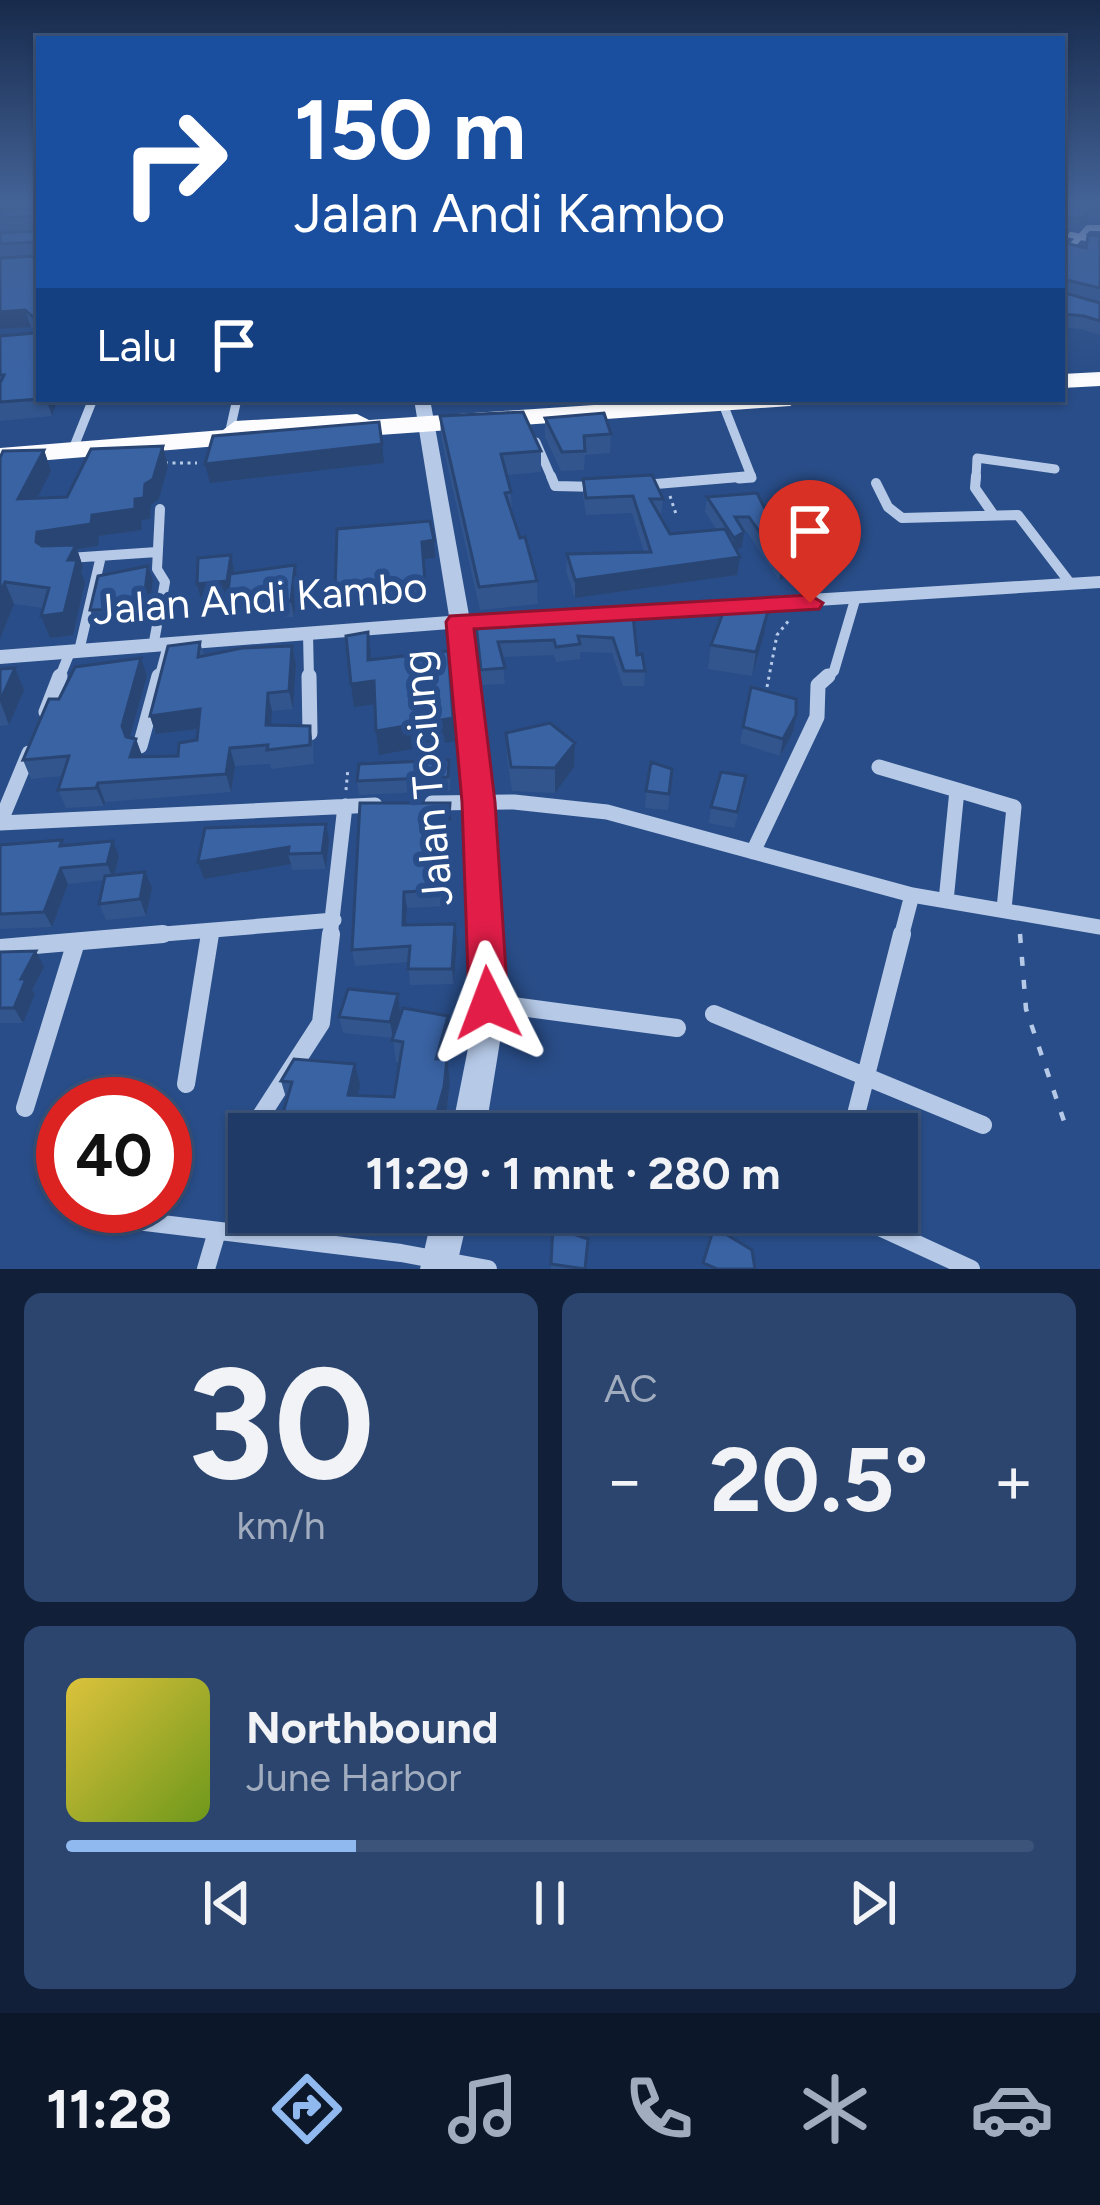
<!DOCTYPE html>
<html lang="id">
<meta charset="utf-8">
<style>
:root{--surface:#1f3a66;--page:#2c456f;--text:#f1f3f6;--muted:#a1adbf;--line:#3c547a;--accent:#90b9f0}
body{margin:0;font-family:Figtree,sans-serif;background:var(--page);color:var(--text);height:100vh;display:flex;flex-direction:column;font-size:45px;white-space:nowrap}
*{box-sizing:border-box;margin:0}
p{font-size:39px;color:var(--muted)}
.icon{flex:none;width:66px;height:66px;fill:none;stroke:currentColor;stroke-width:2;stroke-linecap:round;stroke-linejoin:round}
.map{position:relative;height:1269px;overflow:hidden}
.drawer{display:flex;flex-direction:column;gap:24px;padding:24px;background:#112038;flex:1}
.drawer>*{flex:none}
.banner{position:absolute;left:36px;top:36px;width:1029px;height:366px;border-radius:0px;box-shadow:0 3px 9px #0004,0 0 0 3px var(--line);background:#1a4fa0;color:#fff;overflow:hidden}
.speed{position:absolute;left:36px;top:1077px;display:flex;gap:24px;font-size:60px;font-weight:700;text-align:center}
.speed>*{display:grid;place-content:center;width:156px;height:156px;border-radius:50%;background:var(--surface);box-shadow:0 3px 9px #0004,0 0 0 3px var(--line);line-height:1}
.speed .limit{border:18px solid #d22;background:#fff;color:#111}
.pin{position:absolute;display:grid;place-items:center;width:102px;height:102px;color:#fff;margin:-123px -51px;border-radius:50% 50% 50% 0;rotate:-45deg;box-shadow:0 0 12px #0007}
.pin .icon{rotate:45deg}
.me{position:absolute;width:132px;margin:-66px;rotate:357deg;stroke-linejoin:round;filter:drop-shadow(0 0 9px #0008)}
.turn{display:flex;align-items:center;gap:42px;height:252px;padding:0 60px;font-size:54px}
.turn .icon{width:156px;height:156px;stroke-width:2.5}
.turn b{display:block;font-size:84px;line-height:102px}
.then{display:flex;align-items:center;height:114px;padding:0 60px;background:#0003;gap:24px;font-size:45px}
.big{font-size:90px;font-weight:700;line-height:1.1}
.drawer .tile{flex:1;display:flex;flex-direction:column;justify-content:center;gap:18px;min-width:0;padding:0 42px;border-radius:18px;background:var(--page)}
.drawer .dial{align-items:center;gap:0}
.dial b{font-size:156px;line-height:1}
.song{display:flex;align-items:center;gap:36px}
.cover{width:144px;height:144px;border-radius:18px;background:linear-gradient(135deg,hsl(50 70% 55%),hsl(80 70% 35%))}
.played{height:12px;border-radius:6px;background:linear-gradient(90deg,var(--accent) 30%,var(--line) 30%)}
.keys{display:flex;justify-content:space-around;direction:ltr}
.heat{display:flex;justify-content:space-between;align-items:center;font-size:66px;direction:ltr}
.drawer .tiles{flex:1;display:grid;gap:24px;grid-template-columns:1fr 1fr}
.tile:last-child{grid-column:span 2}
.trip{position:absolute;left:228px;top:1113px;width:690px;height:120px;border-radius:0px;background:var(--surface);box-shadow:0 3px 9px #0004,0 0 0 3px var(--line);font-weight:700;line-height:120px;text-align:center}
.dock{display:flex;height:192px;justify-content:space-around;align-items:center;background:#0c1729;color:var(--muted)}
.dock .icon{width:84px;height:84px}
.dock .active{color:var(--accent)}
.dock b{font-size:54px;color:var(--text)}
.map>svg:first-child{display:block}
</style>
<div class="map">
<svg width="1100" height="1269" viewBox="0 0 1100 1269">
<rect width="100%" height="100%" fill="#294d88"/>
<g fill="none" stroke-linecap="round" stroke-linejoin="round">
<path stroke="#b6cae8" stroke-width="3" stroke-dasharray="3 4.5" stroke-linecap="butt" d="M165,463H197
M670,496L676,514
M767,687L777,635L790,619
M346,790L348,768
M1020,937V932"/>
<path stroke="#b6cae8" stroke-width="4.5" stroke-dasharray="9 14" stroke-linecap="butt" d="M1020,934L1026,1009L1067,1130"/>
<path stroke="#b6cae8" stroke-width="6" d="M1062,233L1100,241
M1076,252L1069,249L1088,228H1099"/>
<path stroke="#b6cae8" stroke-width="9" d="M132,399H141
M723,404L752,478L739,479
M230,430L237,399
M536,442L552,479
M73,449L93,399
M976,479L977,458L1055,469"/>
<path stroke="#b6cae8" stroke-width="10" d="M551,476L555,486L599,487
M976,476L975,488L993,514
M876,483L888,507L902,518L1018,515L1070,583
M644,485L751,476
M69,558L157,552
M308,634L309,679
M153,647L165,582L157,569L160,509
M79,651L101,556
M59,679L70,652
M159,679L168,645
M825,679L834,671L855,600"/>
<path stroke="#b6cae8" stroke-width="15" d="M309,676L310,733
M46,712L60,676
M140,746L159,676
M879,767L957,790L946,901
M957,790L1014,807L1004,909
M432,803L514,802L607,812L912,895L1100,927
M0,823L375,805
M0,823L29,753
M753,852L817,717L818,685L828,676
M127,937L334,920
M210,937L211,931
M330,937L345,806
M901,937L912,895"/>
<path stroke="#b6cae8" stroke-width="18" d="M0,948L163,934
M490,1003L677,1028
M714,1014L983,1125
M186,1084L210,934
M25,1108L76,942
M253,1128L321,1023L331,934
M851,1134L902,934
M847,1212L971,1269
M137,1221L401,1253L488,1269
M206,1269L216,1235"/>
<path fill="#b6cae8" fill-rule="evenodd" d="M414,399H430L469,615L1100,576V588L471,628L491,802L503,1023L485,1134H451L473,1023L465,802L450,629L0,664V650L449,616Z
M433,1212H469L456,1269H420Z"/>
<path fill="#fcfcfe" fill-rule="evenodd" d="M1100,372V386L1062,388V374Z
M684,399H802L790,406L337,438C310,427 280,433 255,443L0,464V448L223,430L235,421L357,414L369,420Z"/>
</g>
<path fill="#32558d" d="M0,202H39V399H58L52,416L0,421V336L37,332L31,327L0,329Z
M1062,202H1100V222L1087,221L1077,229H1065L1069,244L1084,247L1088,236L1100,235V301L1063,292V293L1100,303V335L1080,329L1062,327Z
M443,399H499L500,403L480,405L478,399L443,402Z
M440,416L541,451V472L507,475L511,492L512,513L537,581L538,604L480,610L441,437Z
M545,418L611,434L610,453L585,455L584,470L561,471L545,437Z
M163,446L168,466L159,499L151,505L150,519L141,520L142,530L99,536L98,546L77,549L83,567L81,571L85,582L73,635L50,638L41,616L43,608L14,604L0,639V458L44,450L51,471L37,498L67,497Z
M583,479L663,499L661,516H659L670,534L717,530L705,512L707,497L774,527L803,557L801,572L779,580L747,532H744L742,547L736,551L737,575L575,598L566,571L567,554L644,552L632,513L586,515L583,496Z
M337,529L435,558L424,559L427,600L338,609L335,591Z
M231,555L234,574L295,565L298,580L294,617L231,616L227,596L201,600L197,584Z
M148,566L153,580L147,623L95,625L90,610Z
M572,612L637,655L645,671L644,686H623L612,653L580,652V659L556,662L554,655L502,657L505,684L482,685L477,639Z
M764,634L752,676L708,669L711,645Z
M200,642L204,656L292,646L296,664L293,709L272,711L271,725L310,726L313,744L314,764L271,769L270,764L235,766L231,792L105,802L104,806L66,808L58,790L63,776L31,779L23,760L59,699L141,658L147,676L130,738L136,739L142,757L178,756L197,740L198,729L156,734L150,716Z
M15,668L24,690L9,725L0,726V669Z
M751,687L796,715L793,732L780,756L740,743Z
M506,733L575,743L574,767L555,793L512,791L507,758Z
M672,769L668,810L645,808L646,791Z
M450,774V791L359,795L357,781Z
M744,793L734,828L709,823L711,807Z
M450,803L451,819L446,906L407,908L406,925L455,924L457,940L454,984L410,985L408,962L355,966L352,950Z
M329,840L326,869L292,870L291,864L204,879Z
M113,841L119,856L114,875L152,888L146,916L106,920L99,904L104,880L68,884L52,927L0,929V845L65,846Z
M0,952L44,967L32,990L35,994L23,1023H0Z
M398,994L400,1011L395,1033L451,1037L445,1059H447L450,1080L447,1108L440,1134H286L281,1120L287,1101L281,1081L355,1064L360,1085L357,1096L394,1097L400,1062H396L393,1038L343,1033L339,1017Z
M298,1212H400L397,1225L368,1221L365,1233L303,1224Z
M553,1227L585,1269H551Z"/>
<path fill="#294573" d="M1090,210L1087,221L1077,229L1081,218Z
M25,310L31,327L0,329V312Z
M46,399H58L52,416Z
M382,444L384,463L210,483L205,464Z
M163,446L168,466L159,499L151,505L150,519L141,520L142,530L99,536L98,546L77,549L83,567L81,571L85,582L73,635L50,638L41,616L68,560L45,554L36,542L37,532L135,499L145,484Z
M44,450L51,471L26,520L18,499Z
M744,532L742,547L731,554L734,538Z
M434,540L435,558L424,559L427,600L422,542Z
M231,555L234,570L231,596L201,600L197,584Z
M740,557L737,575L575,598V580Z
M803,557L801,572L779,580L782,564Z
M295,565L298,580L294,617L291,601Z
M148,566L153,580L147,623L143,609Z
M5,582L14,604L0,639V593Z
M768,611L764,634L752,676L756,652Z
M368,632L371,654V681H374L377,704L354,707L351,684L368,660Z
M292,646L296,664L293,709L289,691Z
M141,658L147,676L128,744L122,726Z
M15,668L24,690L9,725L0,701Z
M268,693L272,711L270,743L266,725Z
M200,709L205,728L156,734L150,716Z
M796,715L793,732L780,756L783,739Z
M453,718L455,741L379,755L376,731Z
M136,739L143,758L130,757Z
M575,743L574,767L555,793V768Z
M230,748L235,766L231,792L226,774Z
M98,783L105,802L104,806L96,788Z
M450,803L451,819L446,906L444,890Z
M326,824L329,840L326,869L322,853Z
M113,841L119,856L113,879L107,864Z
M289,847L288,854L291,864L204,879L198,862Z
M61,868L68,884L52,927L44,912Z
M145,872L152,888L146,916L140,899Z
M404,892L407,908L405,941L403,925Z
M455,924L457,940L454,984L452,969Z
M36,951L44,967L32,990L35,994L23,1023L14,1008L21,979Z
M398,994L400,1011L393,1038L390,1022Z
M448,1016L451,1037L439,1080L436,1059Z
M447,1059L450,1080L447,1108L440,1134H431Z
M355,1064L360,1085L353,1116L348,1095Z
M360,1212H366L368,1221L365,1233Z"/>
<path fill="#3a63a4" stroke="#294573" stroke-width="3" d="M1062,202H1100V211L1090,210L1081,218H1062Z
M39,206V219L36,216L0,218V210L36,209Z
M39,226V245L35,242L0,244V233L36,231Z
M1062,227L1069,230L1065,237L1069,244L1086,248L1088,236L1100,235V288L1067,280L1062,283Z
M39,252V322L25,310L0,312V258L36,256Z
M1062,292L1100,303V321L1084,316L1062,314Z
M39,329V399L0,402V383L4,375H0V336L35,333Z
M523,412L541,451L501,454L511,492L505,493L520,538L525,537L537,581L479,587L440,416Z
M604,413L611,434L584,436L585,451L562,452L545,418Z
M379,422L382,444L205,464L213,436Z
M163,446L153,479L145,484L144,498L135,499V509L92,515L91,524L37,532L36,542L42,546L76,545L68,560H77L64,613L41,616L49,588L5,582L0,593V458L3,451L44,450L18,499L67,497L91,449Z
M652,475L663,499H650L670,534L725,529L740,557L575,580L567,554L651,552L633,496L586,498L583,479Z
M757,493L774,527L784,526L803,557L782,564L749,517H735L744,532L734,538L707,497Z
M430,521L434,540L422,542L425,582L335,591L337,529Z
M231,555L227,581L197,584L198,558Z
M295,565L291,601H227L230,574Z
M148,566L143,609L90,610L98,576Z
M727,602L768,611L756,652L711,645Z
M572,612L633,615L637,655L642,654L645,671H624L613,638L578,636L580,644L556,647L554,640L498,642L505,668L481,670L476,624L536,620Z
M368,632V660L448,651L453,718L376,731L374,681L351,684L346,636Z
M200,642L198,657L242,648L292,646L289,691L268,693L266,725L310,726V745L267,750L268,745L230,748L226,774L98,783L96,788L58,790L69,756L23,760L49,699H59L75,667L141,658L122,726L126,737L136,739L130,757L178,756L179,743L197,740L200,709L150,716L168,646Z
M15,668L0,701V669Z
M751,687L796,699V715L783,739L743,727Z
M550,723L575,743L555,768L511,767L506,733Z
M449,760L448,777L357,781L359,764Z
M651,762L672,769L669,794L646,791Z
M721,772L746,776L737,812L711,807Z
M360,803H450L444,890L404,892L403,925L455,924L452,969H408L410,946L352,950Z
M326,824L322,853L288,854L289,847L198,862L205,828Z
M62,840L60,846L113,841L107,864L61,868L44,912L0,914V845Z
M145,872L140,899L99,904L105,876Z
M36,951L21,979H26L14,1008H0V952Z
M348,989L398,994L390,1022L339,1017Z
M403,1008L448,1016L436,1059H447L444,1087L431,1134H333L336,1124L281,1120L292,1082L281,1081L294,1059L355,1064L348,1095L394,1097L403,1042L392,1040Z
M553,1227L588,1239L585,1269L551,1264Z
M714,1227L752,1250L755,1269H717L703,1263Z"/>
<linearGradient id="sky" x2="0" y2="1"><stop stop-color="#172a4b"/><stop offset="0.53" stop-color="#436296"/><stop offset="1" stop-color="#436296" stop-opacity="0"/></linearGradient>
<rect width="1100" height="379" fill="url(#sky)"/>
<path fill="#e11d48" stroke="#92132f" stroke-width="3" d="M810,595L823,603L819,609L474,629L495,802L508,1003L502,1015L488,1020L475,1015L469,1003L462,802L446,622L450,616Z"/>
<g text-anchor="middle" dominant-baseline="central" stroke-width="12" stroke-linejoin="round" paint-order="stroke">
<g font-size="42" fill="#fff" stroke="#294d88">
<text transform="translate(260 598) rotate(-4)">Jalan Andi Kambo</text>
<text transform="translate(427 778) rotate(-95)">Jalan Tociung</text>
</g>
</g>
</svg>
<div class="speed"><div class="limit">40</div></div>
<div class="pin" style="left:810px;top:603px;background:#d93025"><svg class="icon" aria-label="arrive" viewBox="0 0 24 24"><path d="M6 21V4h12l-3 4 3 4H6"/></svg></div>
<svg class="me" style="left:488px;top:1003px" viewBox="-20 -20 40 40"><path d="M0-17L14 15 0 8-14 15z" fill="#e11d48" stroke="#fff" stroke-width="4"/></svg>
<div class="trip">11:29 · 1 mnt · 280 m</div>
<div class="banner">
<div class="turn"><svg class="icon" aria-label="right" viewBox="0 0 24 24"><path d="M7 20v-9h11M14 6l5 5-5 5"/></svg><div><b>150 m</b>Jalan Andi Kambo</div></div>
<div class="then">Lalu<svg class="icon" aria-label="arrive" viewBox="0 0 24 24"><path d="M6 21V4h12l-3 4 3 4H6"/></svg></div>
</div>
</div>
<section class="drawer">
<div class="tiles">
<div class="tile dial"><b>30</b><p>km/h</p></div>
<div class="tile"><p>AC</p>
<div class="heat"><a>−</a><b class="big">20.5°</b><a>+</a></div>
</div>
<div class="tile">
<div class="song"><i class="cover"></i><div><b>Northbound</b><p>June Harbor</p></div></div>
<div class="played"></div>
<div class="keys"><svg class="icon" aria-label="previous" viewBox="0 0 24 24"><path d="M18 5L8 12l10 7zM5 5v14"/></svg><svg class="icon" aria-label="pause" viewBox="0 0 24 24"><path d="M8 5v14M16 5v14"/></svg><svg class="icon" aria-label="next" viewBox="0 0 24 24"><path d="M6 5l10 7-10 7zM19 5v14"/></svg></div>
</div>
</div>
</section>
<nav class="dock">
<b>11:28</b>
<svg class="icon active" aria-label="directions" viewBox="0 0 24 24"><path d="M12 3l9 9-9 9-9-9zM9 14v-3h6M13 9l2 2-2 2"/></svg>
<svg class="icon" aria-label="music" viewBox="0 0 24 24"><path d="M9 18V5l10-2v13"/><circle cx="6" cy="18" r="3"/><circle cx="16" cy="16" r="3"/></svg>
<svg class="icon" aria-label="phone" viewBox="0 0 24 24"><path d="M5 4h4l2 5-3 2q2 4 5 5l2-3 5 2v4C11 20 4 13 5 4z"/></svg>
<svg class="icon" aria-label="climate" viewBox="0 0 24 24"><path d="M12 3v18M4 7l16 10M4 17L20 7"/></svg>
<svg class="icon" aria-label="car" viewBox="0 0 24 24"><path d="M5 17H2v-5l4-1 3-4h7l3 4 3 1v5h-3M9 17h6M6 11h13"/><circle cx="7" cy="17" r="2"/><circle cx="17" cy="17" r="2"/></svg>
</nav>
